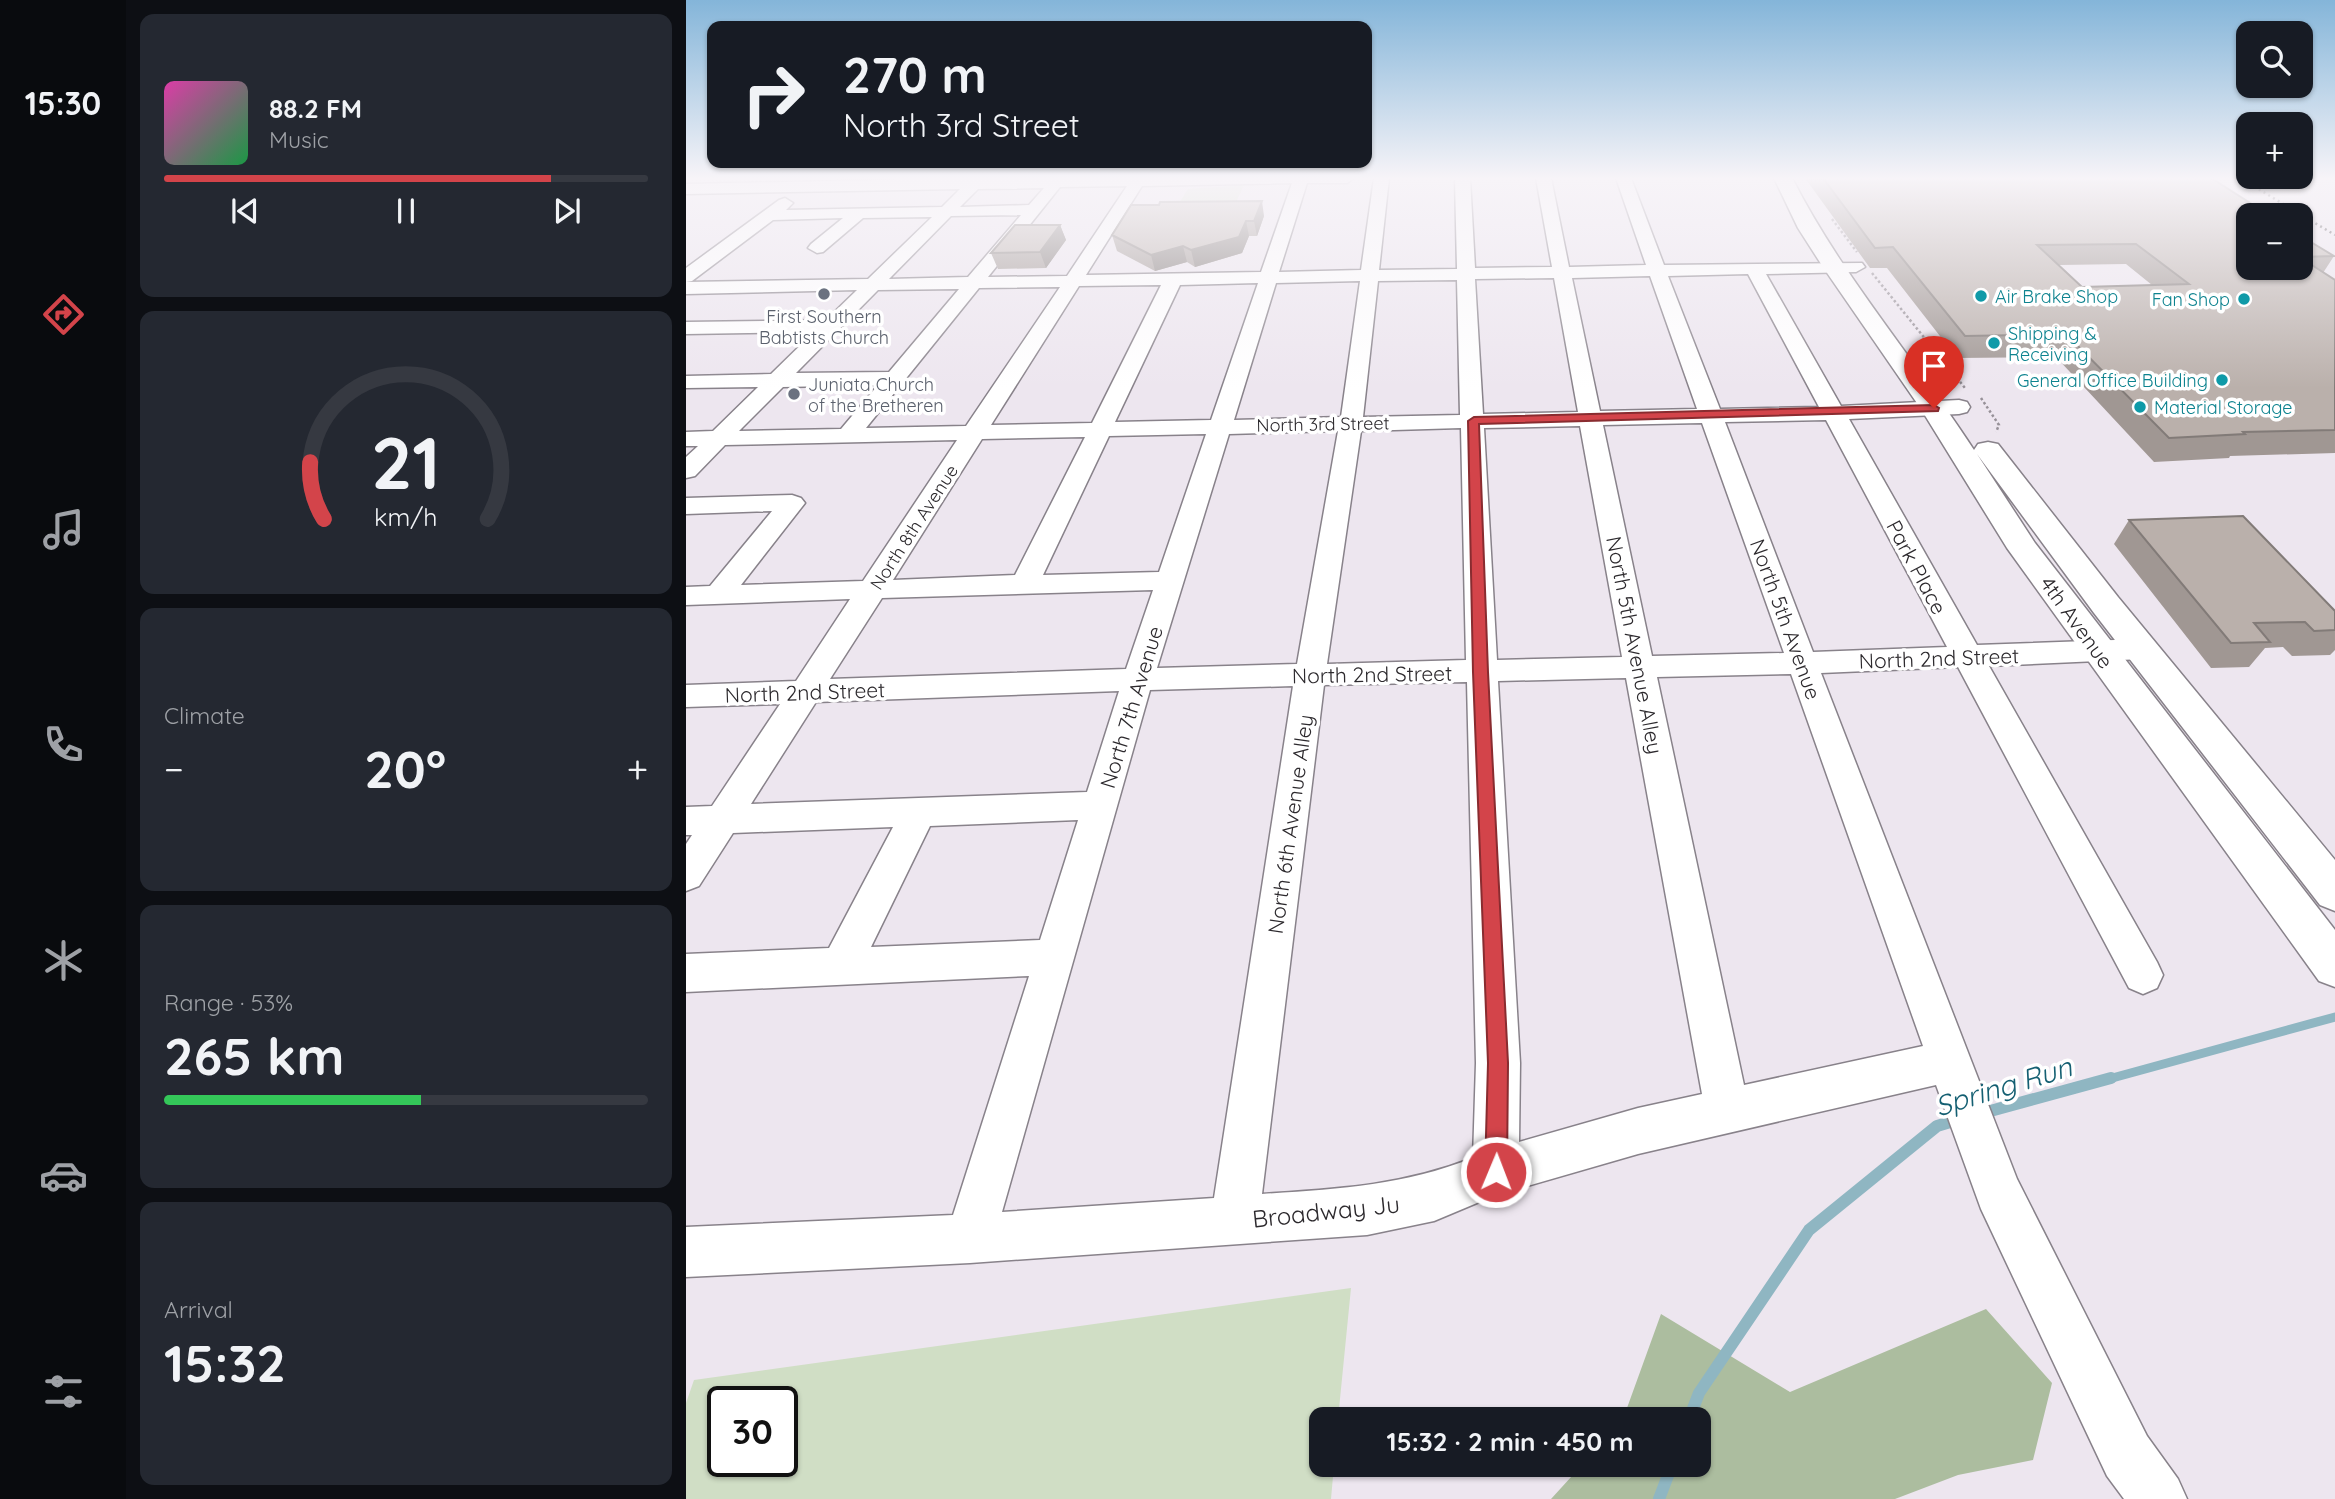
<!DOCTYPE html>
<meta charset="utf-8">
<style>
:root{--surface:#171b24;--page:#242831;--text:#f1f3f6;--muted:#9ea1a6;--line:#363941;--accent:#d3444a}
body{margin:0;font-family:Quicksand,sans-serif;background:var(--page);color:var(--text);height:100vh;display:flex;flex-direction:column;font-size:26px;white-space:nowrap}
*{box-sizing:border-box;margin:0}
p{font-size:23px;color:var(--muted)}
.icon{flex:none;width:38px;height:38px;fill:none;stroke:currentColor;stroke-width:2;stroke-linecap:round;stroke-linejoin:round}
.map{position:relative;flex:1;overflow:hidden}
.side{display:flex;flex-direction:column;gap:14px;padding:14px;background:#0d0f14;width:560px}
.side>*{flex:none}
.hud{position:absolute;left:21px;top:21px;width:665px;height:147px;border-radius:14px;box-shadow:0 2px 5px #0004;background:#171b24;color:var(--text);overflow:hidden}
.buttons{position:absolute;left:1550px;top:21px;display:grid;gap:14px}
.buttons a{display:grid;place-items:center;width:77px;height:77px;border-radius:14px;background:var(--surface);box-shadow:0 2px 5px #0004;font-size:35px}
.speed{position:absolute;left:21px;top:1386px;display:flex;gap:14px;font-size:35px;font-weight:700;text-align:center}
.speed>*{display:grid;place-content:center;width:91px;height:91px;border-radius:50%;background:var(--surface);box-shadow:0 2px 5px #0004;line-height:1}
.speed .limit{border:4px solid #111;border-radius:10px;background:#fff;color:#111}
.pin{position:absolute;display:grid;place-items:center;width:60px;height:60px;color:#fff;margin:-72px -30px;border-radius:50% 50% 50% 0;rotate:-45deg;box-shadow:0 0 7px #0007}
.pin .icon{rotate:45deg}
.me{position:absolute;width:77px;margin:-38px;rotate:1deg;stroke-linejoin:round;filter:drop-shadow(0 0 5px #0008)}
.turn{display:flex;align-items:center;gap:24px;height:147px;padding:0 21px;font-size:32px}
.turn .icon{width:91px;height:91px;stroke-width:2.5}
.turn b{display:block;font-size:49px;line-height:60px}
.big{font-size:52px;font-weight:700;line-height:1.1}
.side .widget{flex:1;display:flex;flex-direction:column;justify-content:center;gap:10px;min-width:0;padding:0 24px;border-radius:14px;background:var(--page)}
.side .dial{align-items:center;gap:0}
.dial svg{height:182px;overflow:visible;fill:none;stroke:var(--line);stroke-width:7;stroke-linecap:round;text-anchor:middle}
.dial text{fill:var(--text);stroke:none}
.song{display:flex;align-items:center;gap:21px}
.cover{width:84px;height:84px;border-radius:10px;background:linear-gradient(135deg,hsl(320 70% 55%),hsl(140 70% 35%))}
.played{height:7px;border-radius:4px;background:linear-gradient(90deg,var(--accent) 80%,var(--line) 80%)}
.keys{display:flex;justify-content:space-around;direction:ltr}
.heat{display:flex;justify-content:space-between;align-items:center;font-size:38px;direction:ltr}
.charge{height:10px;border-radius:5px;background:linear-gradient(90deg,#34c759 53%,var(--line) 0)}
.trip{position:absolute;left:623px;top:1407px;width:402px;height:70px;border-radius:14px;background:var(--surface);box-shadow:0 2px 5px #0004;font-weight:700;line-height:70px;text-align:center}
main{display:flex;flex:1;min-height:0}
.menu{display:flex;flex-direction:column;width:126px;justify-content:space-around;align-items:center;background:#090b0e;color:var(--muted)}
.menu .icon{width:49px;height:49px}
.menu .current{color:var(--accent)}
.menu b{font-size:32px;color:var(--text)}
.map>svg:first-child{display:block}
</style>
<main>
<nav class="menu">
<b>15:30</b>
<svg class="icon current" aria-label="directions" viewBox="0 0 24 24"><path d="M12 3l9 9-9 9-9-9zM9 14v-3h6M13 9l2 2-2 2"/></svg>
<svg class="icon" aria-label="music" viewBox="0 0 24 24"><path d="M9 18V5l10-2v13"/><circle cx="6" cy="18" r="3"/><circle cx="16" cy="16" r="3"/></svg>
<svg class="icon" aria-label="phone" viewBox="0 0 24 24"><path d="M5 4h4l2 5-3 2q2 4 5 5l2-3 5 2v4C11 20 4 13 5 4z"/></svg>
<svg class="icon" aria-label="climate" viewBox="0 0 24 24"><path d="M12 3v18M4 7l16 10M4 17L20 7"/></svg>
<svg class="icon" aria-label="car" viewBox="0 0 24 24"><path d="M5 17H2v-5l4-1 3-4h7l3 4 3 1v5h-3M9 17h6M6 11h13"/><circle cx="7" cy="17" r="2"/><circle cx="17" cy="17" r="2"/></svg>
<svg class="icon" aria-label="filters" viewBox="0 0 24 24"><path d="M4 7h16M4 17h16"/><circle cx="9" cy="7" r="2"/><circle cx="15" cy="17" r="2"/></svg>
</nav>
<section class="side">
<div class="widget">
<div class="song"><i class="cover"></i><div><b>88.2 FM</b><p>Music</p></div></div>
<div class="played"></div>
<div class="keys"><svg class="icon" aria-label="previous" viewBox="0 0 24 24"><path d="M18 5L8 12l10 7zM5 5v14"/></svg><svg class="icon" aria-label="pause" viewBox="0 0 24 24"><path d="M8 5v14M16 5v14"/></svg><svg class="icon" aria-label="next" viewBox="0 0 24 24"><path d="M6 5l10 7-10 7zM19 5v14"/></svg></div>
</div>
<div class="widget dial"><svg viewBox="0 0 100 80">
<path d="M14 69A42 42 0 1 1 86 69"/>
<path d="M14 69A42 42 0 0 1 8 44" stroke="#d3444a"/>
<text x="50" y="56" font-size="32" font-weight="700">21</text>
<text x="50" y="72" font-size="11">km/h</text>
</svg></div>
<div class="widget"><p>Climate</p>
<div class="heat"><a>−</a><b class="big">20°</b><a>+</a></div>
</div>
<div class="widget"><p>Range · 53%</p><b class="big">265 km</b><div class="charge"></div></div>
<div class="widget"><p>Arrival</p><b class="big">15:32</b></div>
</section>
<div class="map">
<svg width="1649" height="1499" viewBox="0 0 1649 1499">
<rect width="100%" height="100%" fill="#ede6ef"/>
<path fill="#d0dec5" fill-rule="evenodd" d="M558,185L545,213L492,205L502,189Z
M665,1288L652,1419H635V1465H648L645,1499H0V1403L8,1380ZM37,1402H96V1461H37Z"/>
<path fill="#acbd9f" d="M1300,1309L1366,1383L1347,1460L1272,1475L1209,1499H865L896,1465H1013V1419H937L975,1314L1104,1392Z"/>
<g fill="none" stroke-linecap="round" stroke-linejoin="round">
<path stroke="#8fb6c2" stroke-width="9" d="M1419,1080L1649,1017"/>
<path stroke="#8fb6c2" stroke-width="12" d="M1297,1113L1425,1078
M1003,1419L1013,1393L1123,1230L1251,1126L1271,1120
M973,1499L986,1465"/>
<defs>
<path id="minor" d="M285,178H668L661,183H621L593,272L675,270L688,178H703L693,270L771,269L769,178H784L789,268L866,267L850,178H865L883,267L960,265L930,178H945L978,265L1176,263L1179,267L1170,272L1080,274L1155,406L1273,400L1281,402L1284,407L1281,412L1273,414L1163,419L1291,645L1456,639L1467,642L1471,649L1467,656L1456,659L1303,666L1471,962L1477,975L1471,988L1457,994L1443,988L1272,667L1135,673L1331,1179L1461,1436L1492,1479L1501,1499H1438L1421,1476L1295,1209L1250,1085L952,1154L810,1195L748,1221L681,1235L284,1263L0,1277V1227L267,1215L343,976L0,992V954L143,948L207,827L47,833L13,886L0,891V844L6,835H0V807L26,806L94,704L0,707V685L110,681L164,599L0,605V587L24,586L86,511L0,514V498L106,495L115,498L119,503L55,585L177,581L271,440L39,445L9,476L0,478V457L12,446H0V432L27,431L72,387L0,388V376L85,374L128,332L0,334V322L140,320L171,290L0,294V268L93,200L99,198L107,203L100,210L256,207L274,189L0,194V184ZM606,183L575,272L400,275L456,186ZM441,186L381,276L302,277L374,187ZM358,188L343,205L274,207L292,189ZM335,215L282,277L203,279L265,216ZM246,217L182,279L0,282L6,281L87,220L157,218L125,244L122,248L131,253L137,252L177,218ZM1062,274L1133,407L1034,409L982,276ZM964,276L1011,409L914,411L886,278ZM868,278L892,412L797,414L789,279ZM771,280L774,415L677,417L692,281ZM674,281L655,417L548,420L590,283ZM572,283L525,420L429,422L494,285ZM475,285L406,423L305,425L393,286ZM374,287L280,426L180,428L293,288ZM273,289L203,372L110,373L192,290ZM192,385L155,429L53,431L97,387ZM1140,420L1261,647L1127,652L1039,422ZM1016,423L1098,653L966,656L917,425ZM894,426L936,657L811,660L798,428ZM775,428L780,660L641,664L675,431ZM652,431L611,664L471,668L543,434ZM520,434L473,572L357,575L423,436ZM399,437L329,575L207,580L296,439ZM467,590L440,669L144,679L196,598ZM1105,674L1237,1046L1058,1085L971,677ZM940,678L1016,1094L952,1108L833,1142L834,1063L812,681ZM781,682L790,1063L787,1158C715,1186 652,1189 576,1194L638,685ZM607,686L528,1198L316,1212L464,690ZM433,691L401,792L65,804L130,702ZM392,820L354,940L185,947L244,826Z"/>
<path id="major" d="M1088,178H1106C1156,276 1228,358 1288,450L1292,444L1302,442L1312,444L1432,597L1649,860V911L1634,905L1408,613L1291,454L1349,543L1649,930V987L1633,981L1321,548L1235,409L1137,267L1112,228Z"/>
</defs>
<use href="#minor" stroke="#88828a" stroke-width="3"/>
<use href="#major" stroke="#88828a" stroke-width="3"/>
<path stroke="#979198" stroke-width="2.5" stroke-dasharray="2.5 2.5" stroke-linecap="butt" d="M1146,219L1171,252
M1186,273L1279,388
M1295,398L1313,425L1310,432"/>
<use href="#minor" fill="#fff" fill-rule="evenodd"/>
<use href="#major" fill="#fff" fill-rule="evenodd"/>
<path stroke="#434044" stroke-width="2.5" stroke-dasharray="2 3.5" stroke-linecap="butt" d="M1554,178L1649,235"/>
</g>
<path fill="#a09793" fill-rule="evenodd" d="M1119,178H1525L1615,268V236L1648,256L1637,273L1649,280V453L1544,456L1543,458L1468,462L1370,357L1271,358L1201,268H1184ZM1440,264L1466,285L1396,287L1373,265Z
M578,216L571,236H563L556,253L509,267L501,262L469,271L431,251L426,235Z
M374,225L380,240L360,268L312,269L305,253Z
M1443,520L1649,611V650L1644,655L1606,656L1597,647L1579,648L1563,667L1525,668L1428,544Z"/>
<path fill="#827b78" d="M576,201L578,216L571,236L568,221Z
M560,221L563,236L556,253L509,267L505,250Z
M374,225L380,240L360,268L354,252Z
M497,246L501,262L469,271L465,255Z"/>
<path fill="#bab0ab" stroke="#827b78" stroke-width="2" fill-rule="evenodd" d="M1137,178H1525L1583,215H1563V268H1615V258L1649,280V430L1557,432L1559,434L1483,438L1380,334L1279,336L1207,247L1189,248ZM1450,244L1503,284L1396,287L1351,245Z
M576,201L568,221H560L553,237L505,250L497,246L465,255L426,235L445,205H473L474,202Z
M329,225H374L354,252L305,253Z
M1615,236L1648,256L1615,257Z
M1557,516L1649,611V630L1628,631L1619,622L1568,623L1584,642L1545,643L1443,520Z"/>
<linearGradient id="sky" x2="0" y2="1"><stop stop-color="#84b5d9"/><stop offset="0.46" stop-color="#f7f4f8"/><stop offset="1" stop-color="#f7f4f8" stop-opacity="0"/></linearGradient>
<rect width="1649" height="388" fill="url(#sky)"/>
<path fill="#d3444a" stroke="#892c30" stroke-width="2" d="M1248,405L1253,408L1252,411L793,424L802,672L822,1063L821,1172L818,1180L810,1183L802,1180L799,1172L802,1063L787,672L782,421L788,417Z"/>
<g fill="#6b7280" stroke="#fff" stroke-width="2.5">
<circle cx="138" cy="294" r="7"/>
<circle cx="108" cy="394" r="7"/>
</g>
<g fill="#0f9aa8" stroke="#fff" stroke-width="2.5">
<circle cx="1295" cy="296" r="7"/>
<circle cx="1558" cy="299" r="7"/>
<circle cx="1308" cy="343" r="7"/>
<circle cx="1536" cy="380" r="7"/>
<circle cx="1454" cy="407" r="7"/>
</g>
<g text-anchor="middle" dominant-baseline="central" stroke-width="7" stroke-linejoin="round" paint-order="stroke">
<g font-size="18" fill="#0d838f" stroke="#fff" text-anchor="start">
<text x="1309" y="296">Air Brake Shop</text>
<text x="1544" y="299" text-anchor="end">Fan Shop</text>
<text x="1322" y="333">Shipping &amp;<tspan x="1322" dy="21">Receiving</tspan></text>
<text x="1522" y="380" text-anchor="end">General Office Building</text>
<text x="1468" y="407">Material Storage</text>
</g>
<g font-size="18" fill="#5b616d" stroke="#fff">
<text x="138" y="316">First Southern<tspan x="138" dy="21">Babtists Church</tspan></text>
<text x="122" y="384" text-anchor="start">Juniata Church<tspan x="122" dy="21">of the Bretheren</tspan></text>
</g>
<g font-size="18" fill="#2c292d" stroke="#fff">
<text transform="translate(637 424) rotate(-1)">North 3rd Street</text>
<text transform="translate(228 527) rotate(-57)">North 8th Avenue</text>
</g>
<g font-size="21" fill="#2c292d" stroke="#fff">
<text transform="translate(1231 567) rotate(62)">Park Place</text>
<text transform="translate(1100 619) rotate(70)">North 5th Avenue</text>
<text transform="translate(1391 622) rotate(54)">4th Avenue</text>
<text transform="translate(949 645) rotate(79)">North 5th Avenue Alley</text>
<text transform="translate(1253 658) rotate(-2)">North 2nd Street</text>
<text transform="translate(686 674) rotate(-1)">North 2nd Street</text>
<text transform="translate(119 692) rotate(-2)">North 2nd Street</text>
<text transform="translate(445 707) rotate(-73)">North 7th Avenue</text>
<text transform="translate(604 824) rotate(-82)">North 6th Avenue Alley</text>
</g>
<g font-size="24" fill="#2c292d" stroke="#fff">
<text transform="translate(640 1211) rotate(-6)">Broadway Ju</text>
</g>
<g font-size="28" font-style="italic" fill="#145f72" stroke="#fff">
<text transform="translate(1317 1086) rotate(-17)">Spring Run</text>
</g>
</g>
</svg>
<div class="buttons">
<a><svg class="icon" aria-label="search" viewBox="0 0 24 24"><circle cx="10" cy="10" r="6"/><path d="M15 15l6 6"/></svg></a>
<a>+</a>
<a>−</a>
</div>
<div class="speed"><div class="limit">30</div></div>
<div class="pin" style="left:1248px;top:408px;background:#d93025"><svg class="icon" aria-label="arrive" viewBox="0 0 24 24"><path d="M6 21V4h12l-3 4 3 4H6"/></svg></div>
<svg class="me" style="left:810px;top:1172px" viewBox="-20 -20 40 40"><circle r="17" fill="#d3444a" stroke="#fff" stroke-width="3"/><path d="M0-11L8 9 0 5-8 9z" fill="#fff"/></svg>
<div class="trip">15:32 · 2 min · 450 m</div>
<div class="hud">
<div class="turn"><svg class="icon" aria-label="right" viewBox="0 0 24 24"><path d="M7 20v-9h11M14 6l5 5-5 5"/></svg><div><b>270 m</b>North 3rd Street</div></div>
</div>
</div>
</main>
